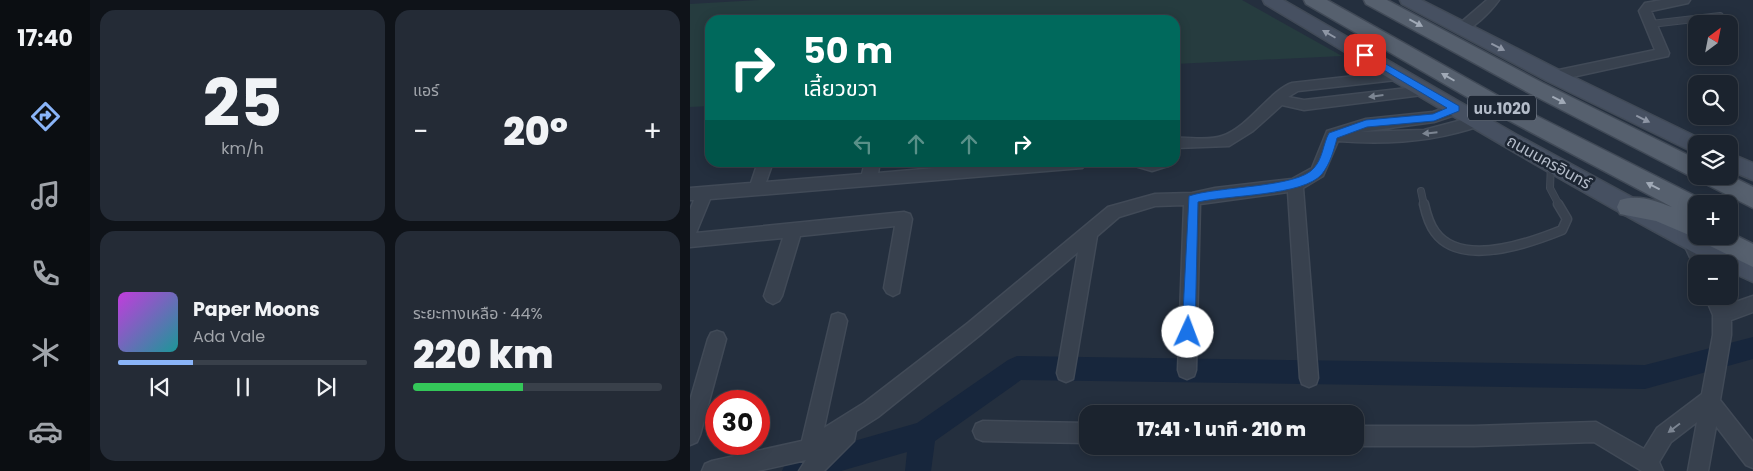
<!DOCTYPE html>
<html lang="th">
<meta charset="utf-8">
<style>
:root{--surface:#1b232e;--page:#242b36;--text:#f1f3f6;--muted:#a0a4aa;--line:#39404a;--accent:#8ab4f8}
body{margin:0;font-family:Poppins,"Noto Sans Thai",sans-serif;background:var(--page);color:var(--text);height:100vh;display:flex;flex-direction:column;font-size:19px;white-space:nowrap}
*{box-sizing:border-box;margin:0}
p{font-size:16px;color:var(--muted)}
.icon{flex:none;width:28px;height:28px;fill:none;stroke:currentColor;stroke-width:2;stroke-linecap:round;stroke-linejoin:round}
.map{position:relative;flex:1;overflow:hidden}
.side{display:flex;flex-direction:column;gap:10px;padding:10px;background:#0f1319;width:600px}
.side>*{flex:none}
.top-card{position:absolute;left:15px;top:15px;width:475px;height:152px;border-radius:15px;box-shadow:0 2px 12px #0003,0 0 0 1px var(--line);background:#00695c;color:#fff;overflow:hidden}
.needle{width:32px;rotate:32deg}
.controls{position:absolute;left:998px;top:15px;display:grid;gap:10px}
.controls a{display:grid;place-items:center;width:50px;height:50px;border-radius:10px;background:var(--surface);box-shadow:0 2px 12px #0003,0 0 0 1px var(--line);font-size:25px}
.speed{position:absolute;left:15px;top:390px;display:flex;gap:10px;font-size:25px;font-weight:700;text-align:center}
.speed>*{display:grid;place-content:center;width:65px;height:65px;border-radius:50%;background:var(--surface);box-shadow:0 2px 12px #0003,0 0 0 1px var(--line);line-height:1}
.speed .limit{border:8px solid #d22;background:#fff;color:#111}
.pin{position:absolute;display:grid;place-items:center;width:42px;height:42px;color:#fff;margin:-21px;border-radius:10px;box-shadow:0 2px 8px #0006}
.me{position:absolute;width:55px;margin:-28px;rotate:2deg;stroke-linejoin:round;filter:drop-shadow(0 0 4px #0008)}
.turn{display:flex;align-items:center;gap:18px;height:105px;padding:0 15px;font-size:22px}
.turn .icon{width:65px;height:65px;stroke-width:2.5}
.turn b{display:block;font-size:35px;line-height:42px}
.lanes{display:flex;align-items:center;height:48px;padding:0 15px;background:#0003;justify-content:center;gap:25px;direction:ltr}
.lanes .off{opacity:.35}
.big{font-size:38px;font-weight:800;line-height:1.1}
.side .widget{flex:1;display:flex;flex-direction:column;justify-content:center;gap:8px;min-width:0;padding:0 18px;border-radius:15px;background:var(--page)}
.side .dial{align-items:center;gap:0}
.dial b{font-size:65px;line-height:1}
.song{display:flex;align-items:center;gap:15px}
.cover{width:60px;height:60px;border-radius:8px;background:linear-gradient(135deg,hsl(290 70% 55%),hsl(180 70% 35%))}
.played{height:5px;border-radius:2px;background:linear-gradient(90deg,var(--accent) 30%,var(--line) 30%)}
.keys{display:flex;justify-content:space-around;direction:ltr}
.heat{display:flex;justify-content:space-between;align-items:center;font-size:28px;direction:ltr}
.charge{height:8px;border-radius:4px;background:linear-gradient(90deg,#34c759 44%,var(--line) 0)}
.side .tiles{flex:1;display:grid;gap:10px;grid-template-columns:repeat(2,1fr)}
.trip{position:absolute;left:389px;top:405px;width:285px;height:50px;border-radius:15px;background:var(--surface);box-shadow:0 2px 12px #0003,0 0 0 1px var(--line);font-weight:800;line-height:50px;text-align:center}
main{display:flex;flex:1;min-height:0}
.dock{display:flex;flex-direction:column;width:90px;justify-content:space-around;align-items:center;background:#0b0e12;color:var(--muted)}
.dock .icon{width:35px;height:35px}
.dock .current{color:var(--accent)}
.dock b{font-size:22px;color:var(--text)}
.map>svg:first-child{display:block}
</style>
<main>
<nav class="dock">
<b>17:40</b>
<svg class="icon current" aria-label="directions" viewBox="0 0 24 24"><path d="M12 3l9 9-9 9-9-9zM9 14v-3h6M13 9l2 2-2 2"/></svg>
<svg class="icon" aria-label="music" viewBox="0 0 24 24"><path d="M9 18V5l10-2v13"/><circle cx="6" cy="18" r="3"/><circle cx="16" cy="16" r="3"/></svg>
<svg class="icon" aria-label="phone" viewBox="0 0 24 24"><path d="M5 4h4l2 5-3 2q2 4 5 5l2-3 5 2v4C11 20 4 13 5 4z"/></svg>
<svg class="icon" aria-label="climate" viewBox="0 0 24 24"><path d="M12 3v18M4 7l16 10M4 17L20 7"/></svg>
<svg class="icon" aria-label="car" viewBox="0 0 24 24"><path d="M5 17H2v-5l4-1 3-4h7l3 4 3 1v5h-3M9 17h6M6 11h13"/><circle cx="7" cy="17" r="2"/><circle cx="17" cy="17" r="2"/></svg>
</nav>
<section class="side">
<div class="tiles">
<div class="widget dial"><b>25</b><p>km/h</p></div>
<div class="widget"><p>แอร์</p>
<div class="heat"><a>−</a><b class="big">20°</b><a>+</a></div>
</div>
<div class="widget">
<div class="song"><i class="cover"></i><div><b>Paper Moons</b><p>Ada Vale</p></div></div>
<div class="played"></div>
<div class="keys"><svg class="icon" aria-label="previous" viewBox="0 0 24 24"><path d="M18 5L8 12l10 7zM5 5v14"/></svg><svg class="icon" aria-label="pause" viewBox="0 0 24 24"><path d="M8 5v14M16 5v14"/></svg><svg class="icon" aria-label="next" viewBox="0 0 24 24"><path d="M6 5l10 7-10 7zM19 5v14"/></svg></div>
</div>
<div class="widget"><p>ระยะทางเหลือ · 44%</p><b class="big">220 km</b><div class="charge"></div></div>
</div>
</section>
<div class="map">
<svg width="1063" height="471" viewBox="0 0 1063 471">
<rect width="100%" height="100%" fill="#242f3e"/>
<path fill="#263c3f" d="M69,0H552L652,56L485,64V20H20V106L0,107V4Z"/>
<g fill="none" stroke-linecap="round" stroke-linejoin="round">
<path fill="#17263c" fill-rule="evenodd" d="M1063,337V359L955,389L331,380L245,441L241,471H215L217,452L151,471H92L96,462L105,458L227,423L318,360L327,356L955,365Z"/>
<defs>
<path id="service-far1" d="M961,24L1030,16
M861,163L860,188L869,205
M731,191L734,205"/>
<path id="service" d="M734,204C736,213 739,224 745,232C771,268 840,243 872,230L877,219L868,204"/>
<path id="minor" d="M797,0H809C802,10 780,34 768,31L766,28L768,25Z
M972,0H1000L998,3L961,11L979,53L978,56L864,81L859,79L857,76L859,73L864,71L965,50L949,11L955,3Z
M710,71L715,73L717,76L715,79L608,91L598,97L614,100L735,86L740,88L742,91L740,94L614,110L592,105L563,131L539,146L485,148V138C499,137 519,141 532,136C559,127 579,91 602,83Z
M766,104L773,109L771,113L744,122L670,132L734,130L787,116L794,121L792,125C745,142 698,145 648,141L633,176L613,188L628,378L626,384L619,387L612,384L610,378L598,192L510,204L506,370L504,376L497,379L490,376L488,370L494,205L465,206L429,217L407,236L383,379L376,382L369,379L367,373L388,252L290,335L188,417L166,431L164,441L134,471H109L116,460L67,471H12L15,464L22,461L112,441L142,315L148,313L154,315L157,321L134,428L174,403L278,323L418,207L465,194L502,193L525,188L602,179L622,168L637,131L676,119L743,112Z
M68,162H83L76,182L172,174L175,162H190L188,173L314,162H399L392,168L20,199L6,233L214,212L220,214L222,219L209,293L203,296L197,293L194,288L205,226L110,236L92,296L89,301L83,304L77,301L74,296L93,238L0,247V210L4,200H0V188L61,183Z
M443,162H480L478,166L462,171L445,166Z
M1000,233L1006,235L1019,264H1006V270L992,240L994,235Z
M1015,296H1033L1037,305L1063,296V312L1041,320V335L1030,400L1063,442V468L1056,465L1026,426L1018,471H998L1007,422L981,442L969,462L973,471H952L904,442L784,446H665V426H784L906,422L954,449L967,428L1012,394L1023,335V315Z
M27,331L33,333L36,339L10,435L7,442L0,445V401L18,339L21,333Z
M293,421L398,423V443L293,441L286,438L283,431L286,424Z"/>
<path id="secondary" d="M573,0H593L827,135L1006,232V236H1015L1063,261V282L1039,271V264H1025C872,183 724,93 575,4Z
M710,0H731L871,71L1013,140L1015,144H1006V153L999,150L857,81L712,4Z
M1039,153L1063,163V180L1039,170Z"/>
<path id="primary" d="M614,0H637L819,102L1015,201L1016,204H1006V236H1039V232L1063,244V267L1014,243L1011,237L1006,238L966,221L930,214L927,207L930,200C948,194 966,201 982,207L803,112L616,4Z
M674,0H697L853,83L1006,159V176L1039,175L1063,187V208L1012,182L1009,177L998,175L839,93L676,4Z"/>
</defs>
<use href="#service-far1" stroke="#414a57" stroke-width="8"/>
<use href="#service" stroke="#414a57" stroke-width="11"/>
<use href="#minor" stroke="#414a57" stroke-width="3"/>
<use href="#secondary" stroke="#414a57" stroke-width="3"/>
<use href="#primary" stroke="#414a57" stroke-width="3"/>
<use href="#service-far1" stroke="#38414e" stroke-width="6"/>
<use href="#service" stroke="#38414e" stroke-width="8"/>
<use href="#minor" fill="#38414e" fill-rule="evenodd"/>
<use href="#secondary" fill="#465061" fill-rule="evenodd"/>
<use href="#primary" fill="#56606e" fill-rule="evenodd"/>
</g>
<defs><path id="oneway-solid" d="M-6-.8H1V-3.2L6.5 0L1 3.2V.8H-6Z" transform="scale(1.25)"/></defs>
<g fill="#a1aab7">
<use href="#oneway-solid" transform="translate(726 23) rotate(28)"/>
<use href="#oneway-solid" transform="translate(758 77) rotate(-150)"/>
<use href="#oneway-solid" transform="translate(869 100) rotate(27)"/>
<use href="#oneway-solid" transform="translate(963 186) rotate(-153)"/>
</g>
<g fill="#8e96a5">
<use href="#oneway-solid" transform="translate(639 34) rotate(-150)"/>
<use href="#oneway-solid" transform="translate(808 47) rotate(27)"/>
<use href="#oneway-solid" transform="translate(953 119) rotate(26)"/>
</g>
<g fill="#7c8592">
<use href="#oneway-solid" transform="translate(686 96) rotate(173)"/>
<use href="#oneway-solid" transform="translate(740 133) rotate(174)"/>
<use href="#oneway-solid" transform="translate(984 428) rotate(143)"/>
</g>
<path fill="#1a73e8" stroke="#114b97" d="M675,52L769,106V111L744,121L677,127L647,138C644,150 640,164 632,174C614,196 537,195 508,202L505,332L503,336H494L492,332L499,196C528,186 608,188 624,168C633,158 633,144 639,133L676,120L743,114L757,108L672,57V53Z"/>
<g text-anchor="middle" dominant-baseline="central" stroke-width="5" stroke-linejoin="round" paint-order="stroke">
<rect fill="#1d2633" stroke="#878f9c" stroke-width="1" x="778" y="95.5" width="68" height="25" rx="4"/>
<g font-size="15" font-weight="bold" fill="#b4bcc9">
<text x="812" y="108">นบ.1020</text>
</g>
<g font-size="16" fill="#b4bcc9" stroke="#1d2633">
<text transform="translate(859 162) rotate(29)">ถนนนครอินทร์</text>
</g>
</g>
</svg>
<div class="controls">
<a><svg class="needle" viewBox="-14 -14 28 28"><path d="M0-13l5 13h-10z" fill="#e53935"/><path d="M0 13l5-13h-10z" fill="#a0a4aa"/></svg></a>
<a><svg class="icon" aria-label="search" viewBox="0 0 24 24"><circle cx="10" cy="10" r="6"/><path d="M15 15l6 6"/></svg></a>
<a><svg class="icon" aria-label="layers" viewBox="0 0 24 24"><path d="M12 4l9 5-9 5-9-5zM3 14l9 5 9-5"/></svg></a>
<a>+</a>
<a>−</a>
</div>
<div class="speed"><div class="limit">30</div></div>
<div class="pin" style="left:675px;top:55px;background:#d93025"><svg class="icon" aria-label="arrive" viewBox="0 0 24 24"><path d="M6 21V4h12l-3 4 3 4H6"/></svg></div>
<svg class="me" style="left:498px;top:332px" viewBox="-20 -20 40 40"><circle r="19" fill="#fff"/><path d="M0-13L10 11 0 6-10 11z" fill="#1a73e8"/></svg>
<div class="trip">17:41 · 1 นาที · 210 m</div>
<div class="top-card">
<div class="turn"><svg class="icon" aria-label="right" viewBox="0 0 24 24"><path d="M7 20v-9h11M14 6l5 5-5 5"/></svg><div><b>50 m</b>เลี้ยวขวา</div></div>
<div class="lanes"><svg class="icon off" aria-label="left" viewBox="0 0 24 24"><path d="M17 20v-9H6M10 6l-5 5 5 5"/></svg><svg class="icon off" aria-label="ahead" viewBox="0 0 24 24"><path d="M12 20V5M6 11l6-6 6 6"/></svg><svg class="icon off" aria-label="ahead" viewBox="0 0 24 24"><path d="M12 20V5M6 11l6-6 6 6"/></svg><svg class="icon" aria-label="right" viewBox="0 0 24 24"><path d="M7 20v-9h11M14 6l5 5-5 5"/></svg></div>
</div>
</div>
</main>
